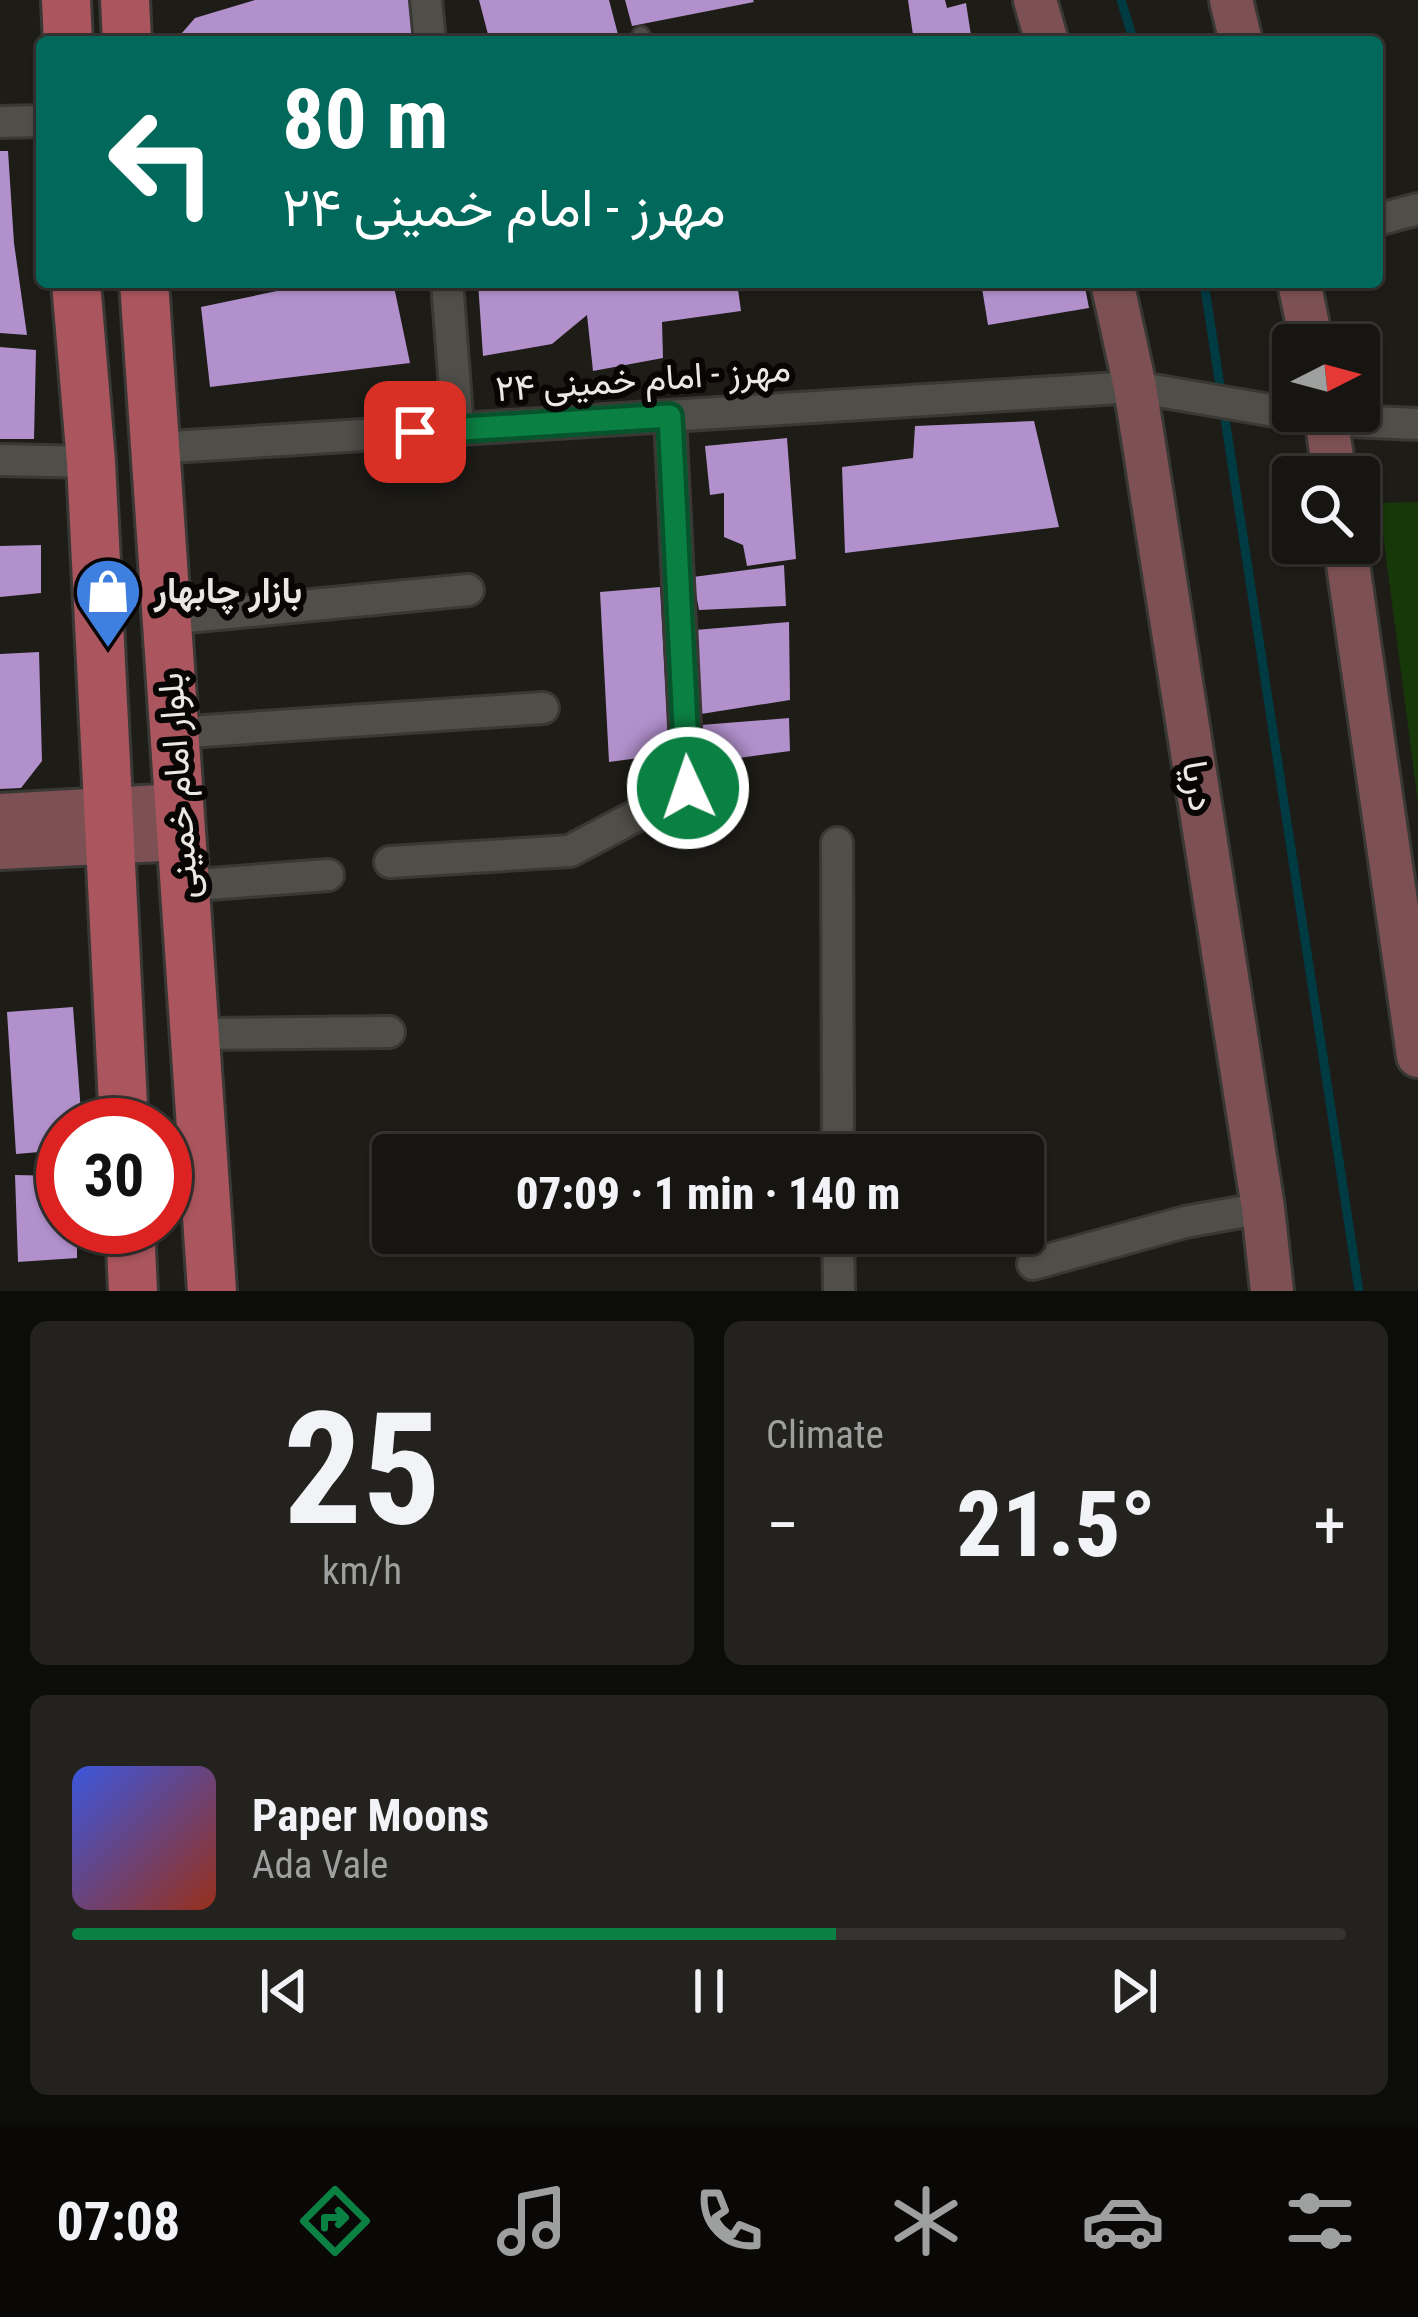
<!DOCTYPE html>
<meta charset="utf-8">
<style>
:root{--surface:#161511;--page:#23221f;--text:#f1f3f6;--muted:#9e9f9f;--line:#353431;--accent:#0b8043}
body{margin:0;font-family:"Roboto Condensed",Vazirmatn,sans-serif;background:var(--page);color:var(--text);height:100vh;display:flex;flex-direction:column;font-size:45px;white-space:nowrap}
*{box-sizing:border-box;margin:0}
p{font-size:39px;color:var(--muted)}
.icon{flex:none;width:66px;height:66px;fill:none;stroke:currentColor;stroke-width:2;stroke-linecap:round;stroke-linejoin:round}
.map{position:relative;height:1291px;overflow:hidden}
.side{display:flex;flex-direction:column;gap:30px;padding:30px;background:#0c0c09;flex:1}
.side>*{flex:none}
.hud{position:absolute;left:36px;top:36px;width:1347px;height:252px;border-radius:12px;box-shadow:0 3px 9px #0004,0 0 0 3px var(--line);background:#00695c;color:#fff;overflow:hidden}
.needle{width:78px;rotate:84deg}
.buttons{position:absolute;left:1272px;top:324px;display:grid;gap:24px}
.buttons a{display:grid;place-items:center;width:108px;height:108px;border-radius:12px;background:var(--surface);box-shadow:0 3px 9px #0004,0 0 0 3px var(--line);font-size:60px}
.speed{position:absolute;left:36px;top:1098px;display:flex;gap:24px;font-size:60px;font-weight:700;text-align:center}
.speed>*{display:grid;place-content:center;width:156px;height:156px;border-radius:50%;background:var(--surface);box-shadow:0 3px 9px #0004,0 0 0 3px var(--line);line-height:1}
.speed .limit{border:18px solid #d22;background:#fff;color:#111}
.pin{position:absolute;display:grid;place-items:center;width:102px;height:102px;color:#fff;margin:-51px;border-radius:24px;box-shadow:0 6px 18px #0006}
.me{position:absolute;width:132px;margin:-66px;rotate:357deg;stroke-linejoin:round;filter:drop-shadow(0 0 9px #0008)}
.turn{display:flex;align-items:center;gap:42px;height:252px;padding:0 48px;font-size:54px}
.turn .icon{width:156px;height:156px;stroke-width:2.5}
.turn b{display:block;font-size:84px;line-height:102px}
.big{font-size:90px;font-weight:800;line-height:1.1}
.side .widget{flex:1;display:flex;flex-direction:column;justify-content:center;gap:18px;min-width:0;padding:0 42px;border-radius:18px;background:var(--page)}
.side .dial{align-items:center;gap:0}
.dial b{font-size:156px;line-height:1}
.song{display:flex;align-items:center;gap:36px}
.cover{width:144px;height:144px;border-radius:18px;background:linear-gradient(135deg,hsl(230 70% 55%),hsl(10 70% 35%))}
.played{height:12px;border-radius:6px;background:linear-gradient(90deg,var(--accent) 60%,var(--line) 60%)}
.keys{display:flex;justify-content:space-around;direction:ltr}
.heat{display:flex;justify-content:space-between;align-items:center;font-size:66px;direction:ltr}
.side .tiles{flex:1;display:grid;gap:30px;grid-template-columns:1fr 1fr}
.widget:last-child{grid-column:span 2}
.trip{position:absolute;left:372px;top:1134px;width:672px;height:120px;border-radius:12px;background:var(--surface);box-shadow:0 3px 9px #0004,0 0 0 3px var(--line);font-weight:800;line-height:120px;text-align:center}
.tab-bar{display:flex;height:192px;justify-content:space-around;align-items:center;background:#090807;color:var(--muted)}
.tab-bar .icon{width:84px;height:84px}
.tab-bar .current{color:var(--accent)}
.tab-bar b{font-size:54px;color:var(--text)}
.map>svg:first-child{display:block}
</style>
<div class="map">
<svg width="1418" height="1291" viewBox="0 0 1418 1291">
<rect width="100%" height="100%" fill="#1d1c17"/>
<path fill="#173809" d="M1418,502V803L1379,503Z"/>
<g fill="none" stroke-linecap="round" stroke-linejoin="round">
<path stroke="#003a43" stroke-width="9" d="M1121,0L1134,42
M1204,282L1359,1291"/>
</g>
<path fill="#b290cc" d="M255,0H410L414,42H174L195,18Z
M479,0H609L620,42H490Z
M625,0H753L754,2L632,26Z
M908,0H945L947,8L966,3L972,42H914Z
M0,151H8L14,243L27,335L0,333Z
M320,282H393L410,363L210,387L201,307Z
M478,282H737L741,311L662,322L663,358L593,371L587,315L552,344L483,356Z
M981,282H1084L1089,308L988,325Z
M0,347L36,350L34,439H0Z
M1034,421L1059,527L845,553L842,467L913,458L915,426Z
M787,438L796,559L747,566L743,545L724,537V493L710,495L705,446Z
M41,545V593L0,597V546Z
M784,565L786,606L699,610L693,577Z
M660,587L669,754L609,762L600,592Z
M789,622L790,700L701,714L695,630Z
M39,652L42,761L21,788L0,789V654Z
M789,718L790,751L703,763L701,725Z
M73,1007L82,1125H63V1150L16,1154L7,1012Z
M15,1175L63,1176V1227H77V1258L18,1262Z"/>
<g fill="none" stroke-linecap="round" stroke-linejoin="round">
<defs>
<path id="lane" d="M641,35L643,42"/>
<path id="street" d="M426,0L430,42
M0,122L42,121
M1377,220L1418,209
M447,282L458,429
M155,448L1135,387L1327,420L1418,424
M0,460L91,462
M167,619L468,590
M174,733L543,708
M837,843L838,1155
M390,862L570,851L688,788L670,416
M184,886L328,875
M196,1034L389,1032
M838,1233L839,1291
M1033,1264L1185,1222L1263,1208"/>
<path id="secondary" d="M1035,0L1047,42
M1231,0L1241,42
M1112,282L1135,387L1263,1208L1272,1291
M1299,282L1312,345
M1325,411L1335,477
M1345,543L1418,1056
M0,815L179,805
M0,848L181,839"/>
<path id="primary" d="M66,0L68,42
M125,0L127,42
M76,282L91,462L124,1125
M144,282L212,1291
M130,1227L133,1291"/>
</defs>
<use href="#lane" stroke="#393835" stroke-width="21"/>
<use href="#street" stroke="#393835" stroke-width="36"/>
<use href="#secondary" stroke="#393835" stroke-width="48"/>
<use href="#primary" stroke="#393835" stroke-width="54"/>
<use href="#lane" stroke="#4f4e48" stroke-width="15"/>
<use href="#street" stroke="#4f4e48" stroke-width="30"/>
<use href="#secondary" stroke="#7d5153" stroke-width="42"/>
<use href="#primary" stroke="#ab555e" stroke-width="48"/>
</g>
<g fill="none" stroke-linecap="round" stroke-linejoin="round">
<defs>
<path id="route" d="M415,432L670,416L688,788"/>
</defs>
<use href="#route" stroke="#07532c" stroke-width="30"/>
<use href="#route" stroke="#0b8043" stroke-width="21"/>
</g>
<defs>
<symbol id="shop-pin" viewBox="-11 -11 22 30"><path d="M0 17L-7.5 6A9.5 9.5 0 1 1 7.5 6Z" fill="#3f7fe0" stroke="#070605"/><path d="M-5-2.5h2.3a2.7 3.5 0 0 1 5.4 0H5L5.5 6h-11ZM-1.5-2.5h3a1.5 2.3 0 0 0-3 0Z" fill="#fff"/></symbol>
</defs>
<g fill-rule="evenodd">
<use href="#shop-pin" x="70" y="553" width="76" height="104"/>
</g>
<g text-anchor="middle" dominant-baseline="central" stroke-width="12" stroke-linejoin="round" paint-order="stroke">
<g font-size="36" fill="#e9e8e4" stroke="#070605">
<text transform="translate(643 379) rotate(-4)">مهرز - امام خمینی ۲۴</text>
<text transform="translate(178 786) rotate(-94)">بلوار امام خمینی</text>
<text transform="translate(1198 786) rotate(81)">دریا</text>
</g>
<g font-size="36" font-weight="bold" fill="#e9e8e4" stroke="#070605" text-anchor="start">
<text x="154" y="591">بازار چابهار</text>
</g>
</g>
</svg>
<div class="buttons">
<a><svg class="needle" viewBox="-14 -14 28 28"><path d="M0-13l5 13h-10z" fill="#e53935"/><path d="M0 13l5-13h-10z" fill="#9e9f9f"/></svg></a>
<a><svg class="icon" aria-label="search" viewBox="0 0 24 24"><circle cx="10" cy="10" r="6"/><path d="M15 15l6 6"/></svg></a>
</div>
<div class="speed"><div class="limit">30</div></div>
<div class="pin" style="left:415px;top:432px;background:#d93025"><svg class="icon" aria-label="arrive" viewBox="0 0 24 24"><path d="M6 21V4h12l-3 4 3 4H6"/></svg></div>
<svg class="me" style="left:688px;top:788px" viewBox="-20 -20 40 40"><circle r="17" fill="#0b8043" stroke="#fff" stroke-width="3"/><path d="M0-11L8 9 0 5-8 9z" fill="#fff"/></svg>
<div class="trip">07:09 · 1 min · 140 m</div>
<div class="hud">
<div class="turn"><svg class="icon" aria-label="left" viewBox="0 0 24 24"><path d="M17 20v-9H6M10 6l-5 5 5 5"/></svg><div><b>80 m</b>مهرز - امام خمینی ۲۴</div></div>
</div>
</div>
<section class="side">
<div class="tiles">
<div class="widget dial"><b>25</b><p>km/h</p></div>
<div class="widget"><p>Climate</p>
<div class="heat"><a>−</a><b class="big">21.5°</b><a>+</a></div>
</div>
<div class="widget">
<div class="song"><i class="cover"></i><div><b>Paper Moons</b><p>Ada Vale</p></div></div>
<div class="played"></div>
<div class="keys"><svg class="icon" aria-label="previous" viewBox="0 0 24 24"><path d="M18 5L8 12l10 7zM5 5v14"/></svg><svg class="icon" aria-label="pause" viewBox="0 0 24 24"><path d="M8 5v14M16 5v14"/></svg><svg class="icon" aria-label="next" viewBox="0 0 24 24"><path d="M6 5l10 7-10 7zM19 5v14"/></svg></div>
</div>
</div>
</section>
<nav class="tab-bar">
<b>07:08</b>
<svg class="icon current" aria-label="directions" viewBox="0 0 24 24"><path d="M12 3l9 9-9 9-9-9zM9 14v-3h6M13 9l2 2-2 2"/></svg>
<svg class="icon" aria-label="music" viewBox="0 0 24 24"><path d="M9 18V5l10-2v13"/><circle cx="6" cy="18" r="3"/><circle cx="16" cy="16" r="3"/></svg>
<svg class="icon" aria-label="phone" viewBox="0 0 24 24"><path d="M5 4h4l2 5-3 2q2 4 5 5l2-3 5 2v4C11 20 4 13 5 4z"/></svg>
<svg class="icon" aria-label="climate" viewBox="0 0 24 24"><path d="M12 3v18M4 7l16 10M4 17L20 7"/></svg>
<svg class="icon" aria-label="car" viewBox="0 0 24 24"><path d="M5 17H2v-5l4-1 3-4h7l3 4 3 1v5h-3M9 17h6M6 11h13"/><circle cx="7" cy="17" r="2"/><circle cx="17" cy="17" r="2"/></svg>
<svg class="icon" aria-label="filters" viewBox="0 0 24 24"><path d="M4 7h16M4 17h16"/><circle cx="9" cy="7" r="2"/><circle cx="15" cy="17" r="2"/></svg>
</nav>
